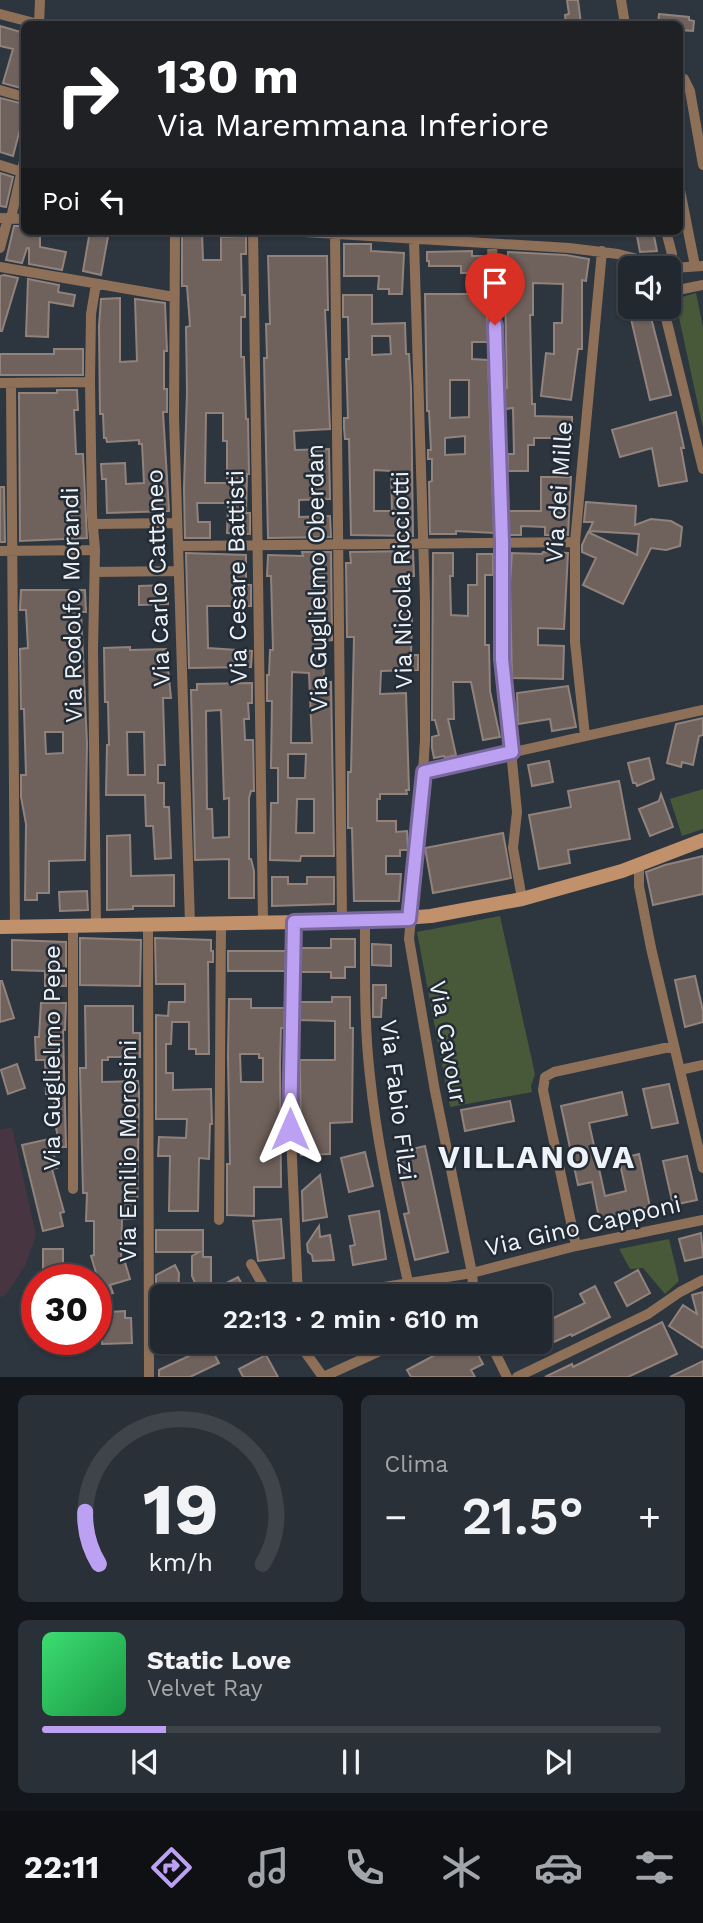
<!DOCTYPE html>
<html lang="it">
<meta charset="utf-8">
<style>
:root{--surface:#22282f;--page:#2a3037;--text:#f1f3f6;--muted:#a2a6aa;--line:#3f444b;--accent:#bca0f2}
body{margin:0;font-family:"Work Sans",sans-serif;background:var(--page);color:var(--text);height:100vh;display:flex;flex-direction:column;font-size:26px;white-space:nowrap}
*{box-sizing:border-box;margin:0}
p{font-size:23px;color:var(--muted)}
.icon{flex:none;width:38px;height:38px;fill:none;stroke:currentColor;stroke-width:2;stroke-linecap:round;stroke-linejoin:round}
.map{position:relative;height:1377px;overflow:hidden}
.sheet{display:flex;flex-direction:column;gap:18px;padding:18px;background:#13161a;flex:1}
.sheet>*{flex:none}
.guide{position:absolute;left:21px;top:21px;width:662px;height:214px;border-radius:10px;box-shadow:0 2px 5px #0004,0 0 0 2px var(--line);background:#202124;color:#fff;overflow:hidden}
.tools{position:absolute;left:618px;top:256px;display:grid;gap:14px}
.tools a{display:grid;place-items:center;width:63px;height:63px;border-radius:10px;background:var(--surface);box-shadow:0 2px 5px #0004,0 0 0 2px var(--line);font-size:35px}
.speed{position:absolute;left:21px;top:1264px;display:flex;gap:14px;font-size:35px;font-weight:700;text-align:center}
.speed>*{display:grid;place-content:center;width:91px;height:91px;border-radius:50%;background:var(--surface);box-shadow:0 2px 5px #0004,0 0 0 2px var(--line);line-height:1}
.speed .limit{border:10px solid #d22;background:#fff;color:#111}
.pin{position:absolute;display:grid;place-items:center;width:60px;height:60px;color:#fff;margin:-72px -30px;border-radius:50% 50% 50% 0;rotate:-45deg;box-shadow:0 0 7px #0007}
.pin .icon{rotate:45deg}
.me{position:absolute;width:77px;margin:-38px;rotate:0deg;stroke-linejoin:round;filter:drop-shadow(0 0 5px #0008)}
.turn{display:flex;align-items:center;gap:24px;height:147px;padding:0 21px;font-size:32px}
.turn .icon{width:91px;height:91px;stroke-width:2.5}
.turn b{display:block;font-size:49px;line-height:60px}
.then{display:flex;align-items:center;height:66px;padding:0 21px;background:#0003;gap:14px;font-size:26px}
.big{font-size:52px;font-weight:600;line-height:1.1}
.sheet .widget{flex:1;display:flex;flex-direction:column;justify-content:center;gap:10px;min-width:0;padding:0 24px;border-radius:10px;background:var(--page)}
.sheet .dial{align-items:center;gap:0}
.dial svg{height:182px;overflow:visible;fill:none;stroke:var(--line);stroke-width:7;stroke-linecap:round;text-anchor:middle}
.dial text{fill:var(--text);stroke:none}
.song{display:flex;align-items:center;gap:21px}
.cover{width:84px;height:84px;border-radius:10px;background:linear-gradient(135deg,hsl(140 70% 55%),hsl(140 70% 35%))}
.played{height:7px;border-radius:4px;background:linear-gradient(90deg,var(--accent) 20%,var(--line) 20%)}
.keys{display:flex;justify-content:space-around;direction:ltr}
.heat{display:flex;justify-content:space-between;align-items:center;font-size:38px;direction:ltr}
.sheet .tiles{flex:1;display:grid;gap:18px;grid-template-columns:1fr 1fr}
.widget:last-child{grid-column:span 2}
.trip{position:absolute;left:150px;top:1284px;width:402px;height:70px;border-radius:10px;background:var(--surface);box-shadow:0 2px 5px #0004,0 0 0 2px var(--line);font-weight:600;line-height:70px;text-align:center}
.tabs{display:flex;height:112px;justify-content:space-around;align-items:center;background:#0e1013;color:var(--muted)}
.tabs .icon{width:49px;height:49px}
.tabs .active{color:var(--accent)}
.tabs b{font-size:32px;color:var(--text)}
.map>svg:first-child{display:block}
</style>
<div class="map">
<svg width="703" height="1377" viewBox="0 0 703 1377">
<rect width="100%" height="100%" fill="#2d353f"/>
<path fill="#473641" d="M12,1127L36,1235L25,1266L5,1296L0,1297V1130Z"/>
<path fill="#485939" d="M696,293L703,327V428L675,299Z
M703,789V829L682,836L670,799Z
M500,916L535,1074L531,1086L532,1092L450,1107L417,932Z
M669,1239L679,1281L665,1294L643,1268L630,1269L619,1249Z"/>
<path fill="#6f615b" stroke="#91827c" stroke-width="2" fill-rule="evenodd" d="M567,0H578L581,24H566L565,15L569,14Z
M659,14L689,17V20L694,21L693,31L679,30V24H658Z
M0,26L24,33V89L3,83L13,49L0,46Z
M0,98L24,104V114L13,156L0,152Z
M0,173L13,177L6,207L0,206Z
M14,226H24V231H40V247L66,252L62,270L29,264V248H27L22,263L6,260Z
M90,231H109L101,275L83,271Z
M636,231H653L657,251L640,252Z
M202,232L203,260H221V237L246,236V254H241L242,295H245V317H241V357H244L246,419H248L249,474H247L246,513H250V534L227,533L228,503H197L198,522H210V538H185L184,488L187,392L186,327L190,326L187,286H182V233ZM206,413H223V441H227V483H205Z
M344,244H371V251L404,253L402,294H389V289H378L379,276H344Z
M472,251V256H482V273H461V266H429V261H427V252Z
M508,252L566,255L589,259L586,281L582,280V349H578L571,400L541,396L546,353L554,354V323H562L563,284L533,283V315H530L532,404H535V416L572,417V438H534V445H528V471H508V454H514L513,408L505,409L504,388H507L505,290H507Z
M268,256H327L328,310H325L330,429L294,431L295,450L329,449L330,499L299,500V517L330,516L331,537L268,538L264,358H267L266,324H270Z
M4,275L18,278L2,331H0V276Z
M28,279L59,285L58,292L75,295L73,306L49,302L48,337L26,336Z
M425,294H486L488,342H472V359L488,360L494,533L456,531V534H430L429,482L432,481V459H428V450H431L429,411H427ZM450,380H469V417L450,418ZM465,436V454L445,455V438Z
M343,295H372V324L405,323L406,354H409L411,388L413,536L351,535L349,439H345L344,428V418H348L346,359H349L348,317H343ZM372,336H390L391,354L372,355ZM374,470L391,471L392,511H374Z
M120,298V362L137,361L135,299L165,303L167,351H164V389H167V412H163L169,511L107,513L106,479H102L101,464L125,463L126,484L144,483L142,444H139V440L107,442L106,438H104L103,414H100L99,326L101,299Z
M628,306H648L671,395L650,400Z
M54,349H83V375H0V354H54Z
M57,390H77L78,410H74L76,454H83L87,538L20,541L19,393H57Z
M676,412L684,448H681L687,481L659,486L652,448L620,457L612,430Z
M541,477H571L568,535H545V527L521,526V535H509L508,511H541Z
M0,487H4L5,542H0Z
M586,502L636,506L635,525L651,519L671,521L682,527L680,546L666,550L651,548L623,604L583,585L596,558L582,552V545L588,532L637,555L639,534L589,531L593,522H584Z
M413,551L414,576H409V617L412,618L411,655H418V670L381,671L380,694L406,693L409,790H406L407,794H380V799H377V821H396V832L407,831L408,850H400V856H386V874H401L399,901H354L352,828H348V772H351L354,637H347L346,563H351L350,552Z
M302,552H331L332,640L323,641L324,683L331,682L334,856H301L300,861L270,860L271,803H278V768H271L272,701H267V675H269L270,650H273L271,576H267L268,555L303,556ZM292,672L309,673L312,743H291ZM288,754H306L305,778H288ZM297,799H314V833H296Z
M543,552L568,553L564,629L538,628V645L564,646L563,679L512,678L510,584L512,553L542,554Z
M186,553L246,555V585H251V606H207L208,648L252,651L251,667L189,668Z
M433,553H453V576H450L451,615L468,616V585H477V554H493V575H485V645H489L490,691L500,737L483,740L471,682H453L454,719H448L456,755L445,758L444,756L434,758L432,748V737L439,735L435,720H432Z
M167,585L168,604L139,605V586Z
M21,590H85L86,612H81L87,743L85,860L49,861V893H37V900H25L26,824L21,797V775H26L24,709H21L20,649L28,648L26,610H20ZM45,732H63V753L46,754Z
M130,647V650L166,649L171,698H163L165,765H158V783H164V807H169L171,858L155,859L153,826H146L145,795H106L107,745H109L108,702H105L104,648ZM127,732H144L145,775H128Z
M252,683V703H248L249,719H244L245,740H253L254,791H251L249,798V859H251L254,871V898H229V859L195,860L191,690H197V684ZM221,710L224,799L229,798V837L213,838L212,809H207L206,711Z
M568,686L576,727L552,731L550,719L518,724L517,693Z
M703,718V735L699,736L693,765L682,762L681,767L667,763L676,724Z
M649,758L654,779L637,786L636,783H633L628,763Z
M549,761L553,782L532,786L528,765Z
M619,781L630,839L568,850L570,863L539,869L529,815L571,807L568,791Z
M661,794L673,827L650,836L639,809L659,801Z
M503,833L511,878L433,893L425,848Z
M130,835L131,876L174,875V906H133V909L107,910V836Z
M703,856V894L653,905L646,872L665,865Z
M272,877H288V884H307V877H334V904L272,906Z
M87,891L88,910L60,911L59,892Z
M80,938L141,940L140,986L80,985Z
M155,938L211,940V951H213V962H208L209,1054H196V1049H189V1022H172L171,1044H166V1073H173V1090L211,1089L212,1124H210L209,1159L199,1158L198,1211H169L170,1156H158L159,1137L186,1138L187,1119H156V1015L168,1016L169,1002H185V984H156Z
M331,939H355V967H345V978H331V972H300L301,948H331Z
M12,940L66,942V986H45V971L12,970Z
M372,944L391,945V966L372,965Z
M228,951H286V971H228Z
M695,976L703,1011V1022L685,1027L675,980Z
M0,981H2L14,1018L0,1022Z
M373,985H386V998H382L381,1017H373Z
M332,997H350V1028H353L352,1122L330,1123V1154L301,1155L300,1060H335V1021L299,1020L300,1002H332Z
M229,999H251V1008H285L284,1028H281L280,1063L281,1187H254V1216L227,1215V1164H230L228,1057ZM240,1054H259V1058H263V1082H241Z
M41,1003H66L65,1030H63L66,1147H52L57,1168L52,1169L64,1212L60,1213L63,1226L43,1231L22,1145L58,1137L54,1119V1094H46L45,1060H36L35,1037H39Z
M85,1006H133V1033H140V1057H108V1060H102V1082L138,1081L139,1093L137,1218L122,1219L121,1260L124,1259L130,1279L110,1285L113,1293L103,1296L91,1256L94,1255V1221H86L87,1193H83L80,1068H86Z
M17,1064L25,1088L8,1094L1,1070Z
M669,1084L678,1123L652,1128L643,1089Z
M622,1092L627,1115L589,1123L605,1196L626,1191L619,1159L639,1154L650,1207L599,1218L592,1182L578,1185L561,1106Z
M510,1101L514,1121L465,1131L461,1110Z
M425,1146L448,1252L415,1260L404,1214L409,1213L396,1153Z
M365,1152L373,1186L349,1192L341,1158Z
M687,1156L697,1200L673,1205L663,1161Z
M320,1175L327,1217L303,1221L302,1191Z
M379,1211L386,1259L353,1265L350,1246L355,1245L349,1216Z
M281,1219L284,1258L258,1261L253,1221Z
M319,1226L320,1237L330,1235L334,1260L313,1261L312,1255L308,1252L307,1244Z
M156,1230H203V1257H211V1291L238,1277L249,1297H199L201,1296L192,1276V1256L199,1252H156Z
M701,1233L703,1257L685,1261L679,1239Z
M43,1249H63V1279H43Z
M175,1265L179,1273L178,1297H156V1275Z
M638,1270L650,1293L627,1306L615,1283Z
M595,1286L610,1317L572,1336L571,1334L552,1343L550,1340L544,1344L541,1337V1324L585,1303L580,1294Z
M703,1292V1348L669,1326L683,1305L697,1314L692,1295Z
M125,1311V1318H131L132,1343L102,1344V1328L109,1327V1312Z
M662,1322L677,1354L628,1377H545L572,1364L573,1367Z
M459,1342L461,1346L471,1342L483,1364L471,1370L475,1377H411L407,1370Z
M210,1346L219,1363L190,1377H159V1370Z
M266,1355L278,1377H243L239,1369Z
M703,1361V1377H670Z"/>
<g fill="none" stroke-linecap="round" stroke-linejoin="round">
<path stroke="#8e7059" stroke-width="10" d="M621,0L625,24
M0,14L38,24
M39,24L40,0
M679,77L684,79L690,91L703,165
M0,90L24,97
M0,165L22,172
M679,185L695,266
M0,218L24,219
M11,218L24,161
M175,231L174,418L190,924
M253,231L263,922
M287,231L569,248L618,254L672,268L703,266
M666,231L672,254V268
M335,233L342,921
M414,240L425,600V740L420,822L409,939L435,1091L472,1273L474,1297
M492,244L502,542V659L517,812L513,848L522,899
M0,248L8,218
M0,267L174,297
M96,284L91,314L90,382L92,515L95,550L93,649L96,926
M668,292L703,285
M663,306L703,469
M0,383L90,382
M11,383L15,927
M94,524L177,523
M178,546L575,542
M0,551L95,550
M95,572L178,571
M585,736L575,642V542L602,251
M424,772L703,710
M639,866V886L651,948L703,1168
M365,921C365,973 364,1025 370,1076C377,1146 393,1214 408,1282
M294,922L290,1112L298,1297
M148,925L149,1377
M680,1070L703,1065
M73,1189V927
M219,1220L221,923
M576,1246L543,1090L545,1077L554,1072L674,1046
M251,1264L270,1297
M321,1297L472,1273L576,1246L703,1220
M298,1342L323,1377
M490,1342L507,1377
M323,1377L400,1342
M517,1377L648,1314L680,1292L703,1280"/>
<path stroke="#c1916c" stroke-width="14" d="M0,927L365,921L431,916L522,899L622,871L703,840"/>
</g>
<g fill="none" stroke-linecap="round" stroke-linejoin="round">
<defs>
<path id="route" d="M290,1129L294,922L409,919L424,772L512,752L502,659V542L495,325"/>
</defs>
<use href="#route" stroke="#7a689d" stroke-width="18"/>
<use href="#route" stroke="#bca0f2" stroke-width="12"/>
</g>
<g text-anchor="middle" dominant-baseline="central" stroke-width="5" stroke-linejoin="round" paint-order="stroke">
<g font-size="24" fill="#eef3fa" stroke="#232b34">
<text transform="translate(559 492) rotate(-86)">Via dei Mille</text>
<text transform="translate(237 577) rotate(-91)">Via Cesare Battisti</text>
<text transform="translate(158 578) rotate(-92)">Via Carlo Cattaneo</text>
<text transform="translate(317 578) rotate(-91)">Via Guglielmo Oberdan</text>
<text transform="translate(402 580) rotate(-91)">Via Nicola Ricciotti</text>
<text transform="translate(72 605) rotate(-91)">Via Rodolfo Morandi</text>
<text transform="translate(448 1042) rotate(80)">Via Cavour</text>
<text transform="translate(52 1058) rotate(-90)">Via Guglielmo Pepe</text>
<text transform="translate(398 1100) rotate(83)">Via Fabio Filzi</text>
<text transform="translate(128 1151) rotate(-90)">Via Emilio Morosini</text>
<text transform="translate(583 1226) rotate(-13)">Via Gino Capponi</text>
</g>
<g font-size="32" font-weight="bold" letter-spacing="2" fill="#eef3fa" stroke="#232b34">
<text x="537" y="1157">VILLANOVA</text>
</g>
</g>
</svg>
<div class="tools">
<a><svg class="icon" aria-label="sound" viewBox="0 0 24 24"><path d="M4 9h4l5-4v14l-5-4H4zM17 9q2 3 0 6"/></svg></a>
</div>
<div class="speed"><div class="limit">30</div></div>
<div class="pin" style="left:495px;top:325px;background:#d93025"><svg class="icon" aria-label="arrive" viewBox="0 0 24 24"><path d="M6 21V4h12l-3 4 3 4H6"/></svg></div>
<svg class="me" style="left:290px;top:1129px" viewBox="-20 -20 40 40"><path d="M0-17L14 15 0 8-14 15z" fill="#bca0f2" stroke="#fff" stroke-width="4"/></svg>
<div class="trip">22:13 · 2 min · 610 m</div>
<div class="guide">
<div class="turn"><svg class="icon" aria-label="right" viewBox="0 0 24 24"><path d="M7 20v-9h11M14 6l5 5-5 5"/></svg><div><b>130 m</b>Via Maremmana Inferiore</div></div>
<div class="then">Poi<svg class="icon" aria-label="left" viewBox="0 0 24 24"><path d="M17 20v-9H6M10 6l-5 5 5 5"/></svg></div>
</div>
</div>
<section class="sheet">
<div class="tiles">
<div class="widget dial"><svg viewBox="0 0 100 80">
<path d="M14 69A42 42 0 1 1 86 69"/>
<path d="M14 69A42 42 0 0 1 8 46" stroke="#bca0f2"/>
<text x="50" y="56" font-size="32" font-weight="700">19</text>
<text x="50" y="72" font-size="11">km/h</text>
</svg></div>
<div class="widget"><p>Clima</p>
<div class="heat"><a>−</a><b class="big">21.5°</b><a>+</a></div>
</div>
<div class="widget">
<div class="song"><i class="cover"></i><div><b>Static Love</b><p>Velvet Ray</p></div></div>
<div class="played"></div>
<div class="keys"><svg class="icon" aria-label="previous" viewBox="0 0 24 24"><path d="M18 5L8 12l10 7zM5 5v14"/></svg><svg class="icon" aria-label="pause" viewBox="0 0 24 24"><path d="M8 5v14M16 5v14"/></svg><svg class="icon" aria-label="next" viewBox="0 0 24 24"><path d="M6 5l10 7-10 7zM19 5v14"/></svg></div>
</div>
</div>
</section>
<nav class="tabs">
<b>22:11</b>
<svg class="icon active" aria-label="directions" viewBox="0 0 24 24"><path d="M12 3l9 9-9 9-9-9zM9 14v-3h6M13 9l2 2-2 2"/></svg>
<svg class="icon" aria-label="music" viewBox="0 0 24 24"><path d="M9 18V5l10-2v13"/><circle cx="6" cy="18" r="3"/><circle cx="16" cy="16" r="3"/></svg>
<svg class="icon" aria-label="phone" viewBox="0 0 24 24"><path d="M5 4h4l2 5-3 2q2 4 5 5l2-3 5 2v4C11 20 4 13 5 4z"/></svg>
<svg class="icon" aria-label="climate" viewBox="0 0 24 24"><path d="M12 3v18M4 7l16 10M4 17L20 7"/></svg>
<svg class="icon" aria-label="car" viewBox="0 0 24 24"><path d="M5 17H2v-5l4-1 3-4h7l3 4 3 1v5h-3M9 17h6M6 11h13"/><circle cx="7" cy="17" r="2"/><circle cx="17" cy="17" r="2"/></svg>
<svg class="icon" aria-label="filters" viewBox="0 0 24 24"><path d="M4 7h16M4 17h16"/><circle cx="9" cy="7" r="2"/><circle cx="15" cy="17" r="2"/></svg>
</nav>
